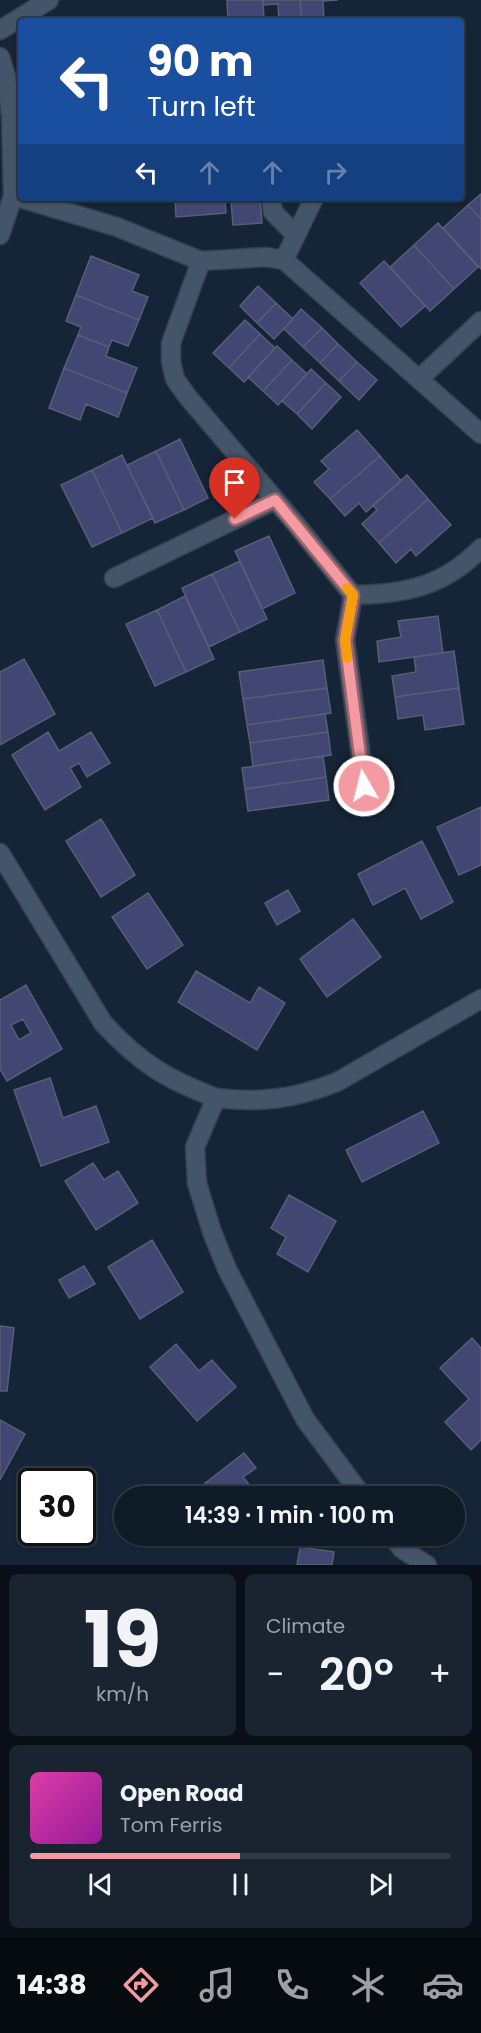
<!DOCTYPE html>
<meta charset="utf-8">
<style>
:root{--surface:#101b28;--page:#192430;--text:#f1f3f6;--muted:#9ca1a8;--line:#303945;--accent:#f49aa2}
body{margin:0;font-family:Poppins,sans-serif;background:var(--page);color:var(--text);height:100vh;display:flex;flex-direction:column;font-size:22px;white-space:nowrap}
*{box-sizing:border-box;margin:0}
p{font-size:20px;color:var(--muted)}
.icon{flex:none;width:33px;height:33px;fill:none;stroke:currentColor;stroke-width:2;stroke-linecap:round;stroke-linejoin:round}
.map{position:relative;height:1565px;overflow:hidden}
.details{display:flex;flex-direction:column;gap:9px;padding:9px;background:#090f16;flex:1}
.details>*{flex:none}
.guide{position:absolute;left:18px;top:18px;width:446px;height:183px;border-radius:6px;box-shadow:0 2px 4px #0004,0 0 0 2px var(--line);background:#1a4fa0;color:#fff;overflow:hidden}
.speed{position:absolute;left:18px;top:1468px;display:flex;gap:12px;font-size:30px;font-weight:700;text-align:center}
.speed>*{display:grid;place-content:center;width:78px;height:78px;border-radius:50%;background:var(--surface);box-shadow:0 2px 4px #0004,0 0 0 2px var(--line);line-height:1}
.speed .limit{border:3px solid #111;border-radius:9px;background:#fff;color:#111}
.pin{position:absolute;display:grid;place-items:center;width:51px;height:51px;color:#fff;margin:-62px -26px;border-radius:50% 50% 50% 0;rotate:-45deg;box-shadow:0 0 6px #0007}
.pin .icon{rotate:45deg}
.me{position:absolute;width:66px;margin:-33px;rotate:352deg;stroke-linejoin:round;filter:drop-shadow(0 0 4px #0008)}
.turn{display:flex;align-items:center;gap:21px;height:126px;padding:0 30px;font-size:27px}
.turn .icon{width:78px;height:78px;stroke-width:2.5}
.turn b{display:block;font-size:42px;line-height:51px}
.lanes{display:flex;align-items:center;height:57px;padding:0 30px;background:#0003;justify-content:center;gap:30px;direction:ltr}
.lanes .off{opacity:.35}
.big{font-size:45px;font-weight:600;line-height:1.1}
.details .widget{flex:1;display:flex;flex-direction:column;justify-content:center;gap:9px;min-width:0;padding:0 21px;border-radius:9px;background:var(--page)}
.details .dial{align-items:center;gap:0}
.dial b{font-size:78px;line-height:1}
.song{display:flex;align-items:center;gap:18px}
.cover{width:72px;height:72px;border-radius:9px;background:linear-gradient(135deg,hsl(320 70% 55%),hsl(300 70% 35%))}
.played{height:6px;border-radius:3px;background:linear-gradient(90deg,var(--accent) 50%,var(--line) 50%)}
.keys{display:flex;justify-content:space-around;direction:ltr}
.heat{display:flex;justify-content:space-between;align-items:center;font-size:33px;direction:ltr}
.details .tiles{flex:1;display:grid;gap:9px;grid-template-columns:1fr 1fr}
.widget:last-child{grid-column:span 2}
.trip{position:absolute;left:114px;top:1486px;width:351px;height:60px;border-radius:30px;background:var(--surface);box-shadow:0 2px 4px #0004,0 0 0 2px var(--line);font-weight:600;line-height:60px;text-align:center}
.tabs{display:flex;height:96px;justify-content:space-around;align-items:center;background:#060b10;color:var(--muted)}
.tabs .icon{width:42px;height:42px}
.tabs .current{color:var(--accent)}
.tabs b{font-size:27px;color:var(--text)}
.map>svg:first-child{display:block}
</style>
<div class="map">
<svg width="481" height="1565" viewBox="0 0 481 1565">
<rect width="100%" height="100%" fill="#152436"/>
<path fill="#414772" stroke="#595e76" stroke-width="1.5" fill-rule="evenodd" d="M227,0H263L264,21H228Z
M263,0H300L302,21H279L278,4L263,5Z
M300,0H338L323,1L324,21H302Z
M481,194V219L468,205Z
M175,198H225L226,213L176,217Z
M260,199L262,223L233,225L231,202Z
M468,205L481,219V269L443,228Z
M438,223L478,267L454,289L414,245Z
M414,245L454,289L430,311L390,267Z
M91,256L139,275L132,291L148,297L139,320L76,295Z
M384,261L425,306L401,327L360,283Z
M258,286L276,303L257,323L240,306Z
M76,295L139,320L128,346L112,340L109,347L78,335L81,327L66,321Z
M276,303L293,319L274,339L257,323Z
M301,309L322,328L303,347L284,329Z
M245,320L260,334L229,368L213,353Z
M322,328L338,344L320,363L303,347Z
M260,334L275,348L244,382L229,368Z
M78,335L109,347L106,356L137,368L127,393L64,368Z
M338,344L357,362L339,381L320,363Z
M277,346L292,360L263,391L248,377Z
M292,360L307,374L278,405L263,391Z
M357,362L377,380L359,400L339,381Z
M64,368L127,393L118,417L86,404L80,420L49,408Z
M311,369L326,383L297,414L282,401Z
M326,383L341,397L312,429L297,414Z
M357,430L380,456L330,499L314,482L329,469L321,461Z
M180,439L208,498L184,510L156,451Z
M156,451L184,510L155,523L127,465Z
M122,455L153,518L122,533L92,470Z
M380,456L401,481L366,512L359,503L345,516L330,499Z
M92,470L122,533L92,547L61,485Z
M407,475L428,499L379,543L362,524L377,510L373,505Z
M428,499L451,525L416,556L411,549L396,563L379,543Z
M269,536L295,593L262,609L235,551Z
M240,561L267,619L240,632L212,574Z
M212,574L240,632L209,647L182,588Z
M185,596L214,659L186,672L157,610Z
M157,610L186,672L155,686L126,624Z
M438,616L443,653L379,662L377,641L401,637L398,621Z
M454,651L459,688L395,697L392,676L416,672L414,657Z
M24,659L55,714L0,745V672Z
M323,660L327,688L243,699L239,672Z
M327,688L331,713L247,725L243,699Z
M459,688L464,724L425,730L423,715L398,719L395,697Z
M325,714L328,732L250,743L247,725Z
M48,732L59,751L91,732L110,763L87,777L79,763L70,768L81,787L45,810L12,755Z
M328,732L331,755L253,766L250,743Z
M323,756L326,777L245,789L242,768Z
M326,777L329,800L248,811L245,789Z
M481,807V865L459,875L437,827Z
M101,819L135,875L101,897L66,841Z
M422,841L453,902L421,919L405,888L373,905L358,874Z
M288,890L300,911L277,925L265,903Z
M148,893L183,945L147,969L112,917Z
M353,919L381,957L327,997L300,959Z
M196,971L250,1003L259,987L285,1003L257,1050L178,1002Z
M26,985L62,1049L7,1081L0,1069V1000ZM23,1019L31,1033L19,1040L11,1025Z
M50,1078L63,1118L96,1106L109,1142L41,1166L14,1090Z
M423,1111L439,1143L362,1182L346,1150Z
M93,1163L104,1180L118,1171L138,1203L96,1230L65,1181Z
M289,1195L336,1221L308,1272L277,1254L286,1237L271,1228Z
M152,1240L183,1292L140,1319L108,1267Z
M84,1266L95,1284L69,1298L59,1280Z
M0,1326L14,1328L7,1391H0Z
M472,1338L481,1348V1440L471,1450L445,1422L469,1399L440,1368Z
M176,1344L199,1371L212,1360L236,1387L197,1421L150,1367Z
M0,1420L25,1434L0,1480Z
M244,1453L256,1468L243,1477L259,1497H200L195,1491Z
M300,1547L334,1552L332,1565H297Z"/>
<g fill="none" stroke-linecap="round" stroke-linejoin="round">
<defs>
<path id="minor" d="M0,30L49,0
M0,57L6,76L11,116L13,196L0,235
M13,196L117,227L201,261L266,257L284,260L481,434
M271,198L273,212L296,235
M284,260L314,198
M201,261L171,343V361L175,379L187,396L295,523L353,595L345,640L365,786
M419,379L481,321
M114,578L275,500
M353,595C405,594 443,587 481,548
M0,853L103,1023C140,1063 166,1079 216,1098L195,1147L197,1183L212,1232L227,1269L305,1419L363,1497
M216,1098C262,1103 294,1099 337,1082L481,999
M392,1536L402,1549L427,1565"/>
</defs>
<use href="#minor" stroke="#35404e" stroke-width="21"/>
<use href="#minor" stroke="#445569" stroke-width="18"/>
</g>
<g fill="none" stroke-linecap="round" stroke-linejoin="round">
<defs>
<path id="route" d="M235,519L275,500L353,595L345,640L364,786"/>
</defs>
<use href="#route" stroke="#9f6469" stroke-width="15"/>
<use href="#route" stroke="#f49aa2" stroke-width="10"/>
<path stroke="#f59e0b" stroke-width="10" d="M347,658L345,640L353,595L347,588"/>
</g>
</svg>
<div class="speed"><div class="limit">30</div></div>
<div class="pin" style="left:235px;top:519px;background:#d93025"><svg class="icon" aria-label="arrive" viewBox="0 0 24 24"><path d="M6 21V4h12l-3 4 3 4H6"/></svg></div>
<svg class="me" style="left:364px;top:786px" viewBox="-20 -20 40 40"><circle r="17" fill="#f49aa2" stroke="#fff" stroke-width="3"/><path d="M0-11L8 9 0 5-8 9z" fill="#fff"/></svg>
<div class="trip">14:39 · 1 min · 100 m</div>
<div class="guide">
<div class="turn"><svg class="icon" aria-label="left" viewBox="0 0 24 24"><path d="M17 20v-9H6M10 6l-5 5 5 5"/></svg><div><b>90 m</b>Turn left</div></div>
<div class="lanes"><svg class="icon" aria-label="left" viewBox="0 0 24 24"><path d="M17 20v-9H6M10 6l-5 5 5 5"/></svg><svg class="icon off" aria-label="ahead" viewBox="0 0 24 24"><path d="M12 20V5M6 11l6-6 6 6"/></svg><svg class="icon off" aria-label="ahead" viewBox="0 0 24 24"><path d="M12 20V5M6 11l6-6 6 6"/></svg><svg class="icon off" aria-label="right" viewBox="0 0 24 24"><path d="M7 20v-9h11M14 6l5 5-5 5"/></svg></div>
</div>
</div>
<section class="details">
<div class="tiles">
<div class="widget dial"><b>19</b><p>km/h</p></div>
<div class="widget"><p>Climate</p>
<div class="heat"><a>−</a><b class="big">20°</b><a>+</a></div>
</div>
<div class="widget">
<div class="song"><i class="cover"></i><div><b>Open Road</b><p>Tom Ferris</p></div></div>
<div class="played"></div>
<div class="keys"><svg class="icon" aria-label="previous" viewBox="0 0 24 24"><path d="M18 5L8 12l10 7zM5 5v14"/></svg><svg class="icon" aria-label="pause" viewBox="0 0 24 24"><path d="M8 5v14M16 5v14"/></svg><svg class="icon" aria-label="next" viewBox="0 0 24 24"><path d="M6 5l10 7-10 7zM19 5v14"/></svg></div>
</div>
</div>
</section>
<nav class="tabs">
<b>14:38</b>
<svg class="icon current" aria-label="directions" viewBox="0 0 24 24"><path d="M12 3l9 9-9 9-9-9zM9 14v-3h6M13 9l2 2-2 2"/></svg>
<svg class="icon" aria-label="music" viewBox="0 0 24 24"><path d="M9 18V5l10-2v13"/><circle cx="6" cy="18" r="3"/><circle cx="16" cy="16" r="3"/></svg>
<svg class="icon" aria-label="phone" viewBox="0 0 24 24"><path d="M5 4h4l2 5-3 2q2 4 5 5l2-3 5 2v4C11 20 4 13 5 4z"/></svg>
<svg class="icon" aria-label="climate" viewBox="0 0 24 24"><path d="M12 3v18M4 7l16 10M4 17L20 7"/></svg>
<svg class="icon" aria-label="car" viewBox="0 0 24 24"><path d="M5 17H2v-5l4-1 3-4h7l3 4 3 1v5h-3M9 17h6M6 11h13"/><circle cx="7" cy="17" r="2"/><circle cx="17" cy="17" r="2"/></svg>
</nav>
